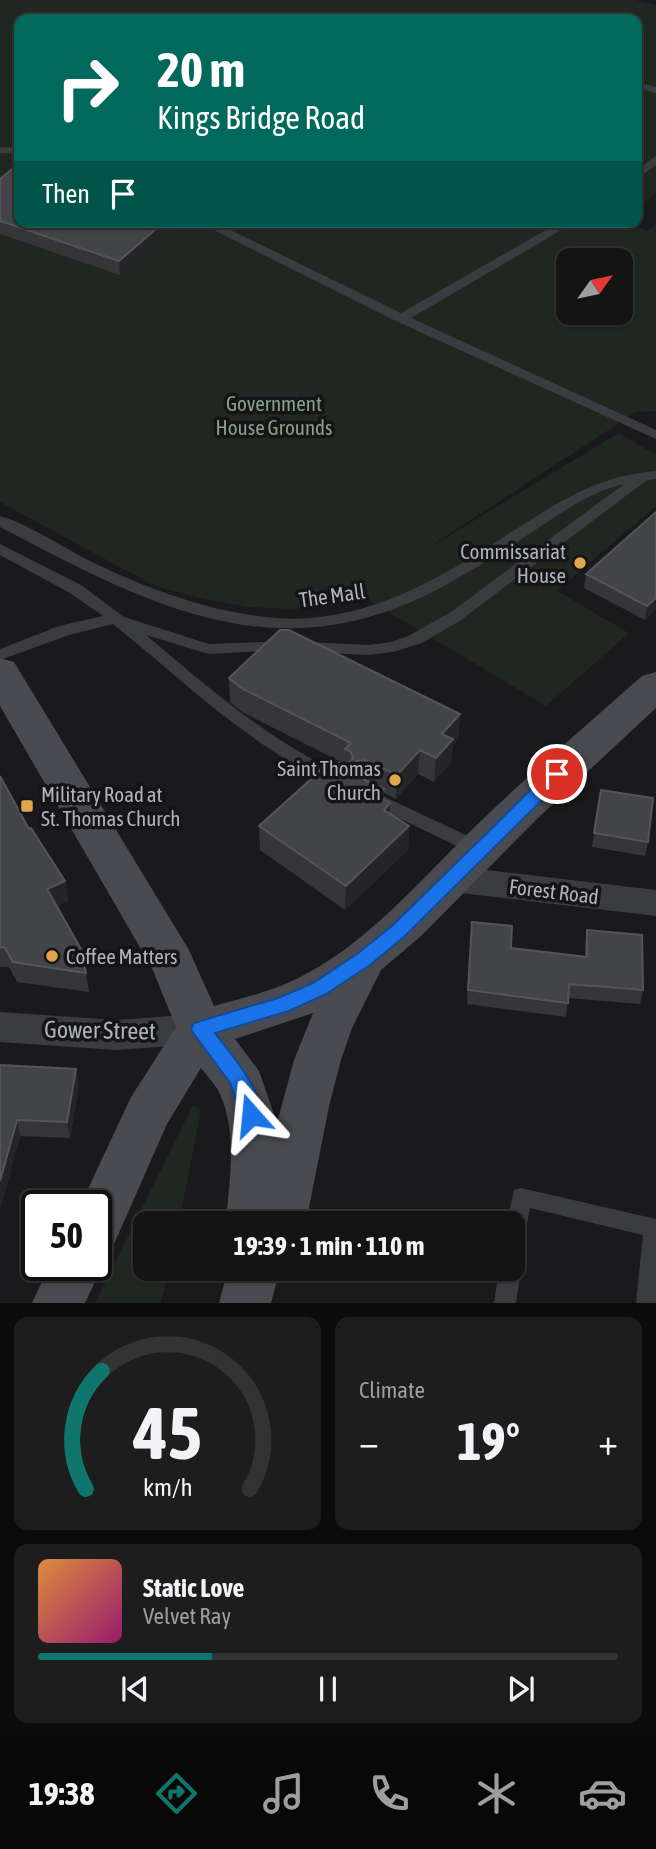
<!DOCTYPE html>
<meta charset="utf-8">
<style>
:root{--surface:#141415;--page:#1d1d1e;--text:#f1f3f6;--muted:#9d9ea0;--line:#333334;--accent:#0f766e}
body{margin:0;font-family:"Asap Condensed",sans-serif;background:var(--page);color:var(--text);height:100vh;display:flex;flex-direction:column;font-size:26px;white-space:nowrap}
*{box-sizing:border-box;margin:0}
p{font-size:23px;color:var(--muted)}
.icon{flex:none;width:38px;height:38px;fill:none;stroke:currentColor;stroke-width:2;stroke-linecap:round;stroke-linejoin:round}
.map{position:relative;height:1303px;overflow:hidden}
.details{display:flex;flex-direction:column;gap:14px;padding:14px;background:#0b0b0c;flex:1}
.details>*{flex:none}
.guide{position:absolute;left:14px;top:14px;width:628px;height:214px;border-radius:14px;box-shadow:0 2px 5px #0004,0 0 0 2px var(--line);background:#00695c;color:#fff;overflow:hidden}
.needle{width:46px;rotate:57deg}
.tools{position:absolute;left:556px;top:248px;display:grid;gap:14px}
.tools a{display:grid;place-items:center;width:77px;height:77px;border-radius:14px;background:var(--surface);box-shadow:0 2px 5px #0004,0 0 0 2px var(--line);font-size:35px}
.speed{position:absolute;left:21px;top:1190px;display:flex;gap:14px;font-size:35px;font-weight:700;text-align:center}
.speed>*{display:grid;place-content:center;width:91px;height:91px;border-radius:50%;background:var(--surface);box-shadow:0 2px 5px #0004,0 0 0 2px var(--line);line-height:1}
.speed .limit{border:4px solid #111;border-radius:10px;background:#fff;color:#111}
.pin{position:absolute;display:grid;place-items:center;width:60px;height:60px;color:#fff;margin:-30px;border:4px solid #fff;border-radius:50%;box-shadow:0 2px 7px #0007}
.me{position:absolute;width:77px;margin:-38px;rotate:342deg;stroke-linejoin:round;filter:drop-shadow(0 0 5px #0008)}
.turn{display:flex;align-items:center;gap:24px;height:147px;padding:0 28px;font-size:32px}
.turn .icon{width:91px;height:91px;stroke-width:2.5}
.turn b{display:block;font-size:49px;line-height:60px}
.then{display:flex;align-items:center;height:66px;padding:0 28px;background:#0003;gap:14px;font-size:26px}
.big{font-size:52px;font-weight:700;line-height:1.1}
.details .card{flex:1;display:flex;flex-direction:column;justify-content:center;gap:10px;min-width:0;padding:0 24px;border-radius:14px;background:var(--page)}
.details .dial{align-items:center;gap:0}
.dial svg{height:182px;overflow:visible;fill:none;stroke:var(--line);stroke-width:7;stroke-linecap:round;text-anchor:middle}
.dial text{fill:var(--text);stroke:none}
.song{display:flex;align-items:center;gap:21px}
.cover{width:84px;height:84px;border-radius:10px;background:linear-gradient(135deg,hsl(30 70% 55%),hsl(320 70% 35%))}
.played{height:7px;border-radius:4px;background:linear-gradient(90deg,var(--accent) 30%,var(--line) 30%)}
.keys{display:flex;justify-content:space-around;direction:ltr}
.heat{display:flex;justify-content:space-between;align-items:center;font-size:38px;direction:ltr}
.details .tiles{flex:1;display:grid;gap:14px;grid-template-columns:1fr 1fr}
.card:last-child{grid-column:span 2}
.trip{position:absolute;left:133px;top:1211px;width:392px;height:70px;border-radius:14px;background:var(--surface);box-shadow:0 2px 5px #0004,0 0 0 2px var(--line);font-weight:700;line-height:70px;text-align:center}
.menu{display:flex;height:112px;justify-content:space-around;align-items:center;background:#080808;color:var(--muted)}
.menu .icon{width:49px;height:49px}
.menu .active{color:var(--accent)}
.menu b{font-size:32px;color:var(--text)}
.map>svg:first-child{display:block}
</style>
<div class="map">
<svg width="656" height="1303" viewBox="0 0 656 1303">
<rect width="100%" height="100%" fill="#1a1a1c"/>
<path fill="#202721" fill-rule="evenodd" d="M0,0H635L656,5V192L637,209V19H19V222H626L647,231L656,224V411L636,412L417,555L619,433L656,455V506L557,591L629,633L546,706L359,594L341,605L289,609L248,607L200,598L155,586L0,502ZM569,261H621V313H569Z
M193,1105L201,1110L179,1223H145V1269H169L161,1303H95Z"/>
<g fill="none" stroke-linecap="round" stroke-linejoin="round">
<path fill="#3b3c40" fill-rule="evenodd" d="M637,82L656,87V93L637,88Z
M0,147L19,148V154L0,153Z
M656,156V165L637,179V170Z
M198,222H214L401,313L560,222H575L411,318L656,430V439L396,321Z
M656,471V479L647,480L461,620L422,643L393,652L368,655L307,652L299,647L307,642L368,645L392,642L410,635L451,612L624,484C588,492 557,516 526,536C504,551 481,565 458,578C287,679 158,610 0,527V516C26,523 61,546 86,559C143,587 203,610 266,617C356,628 435,582 507,535C557,503 595,476 656,471Z
M0,544L81,585L124,617L209,644L291,641L293,645L285,650L209,654L146,635C209,688 268,740 343,775L345,779L343,783H331C242,741 188,684 113,624L69,635L0,660V649L59,626L103,616L70,593L0,555Z
M370,790L485,844L488,849L485,854L479,856L473,854L364,801L361,796L364,791Z
M521,1188L656,1219V1303H636L643,1235L530,1208L520,1260L516,1262L521,1269L516,1303H494L499,1269H513V1223H507L514,1190Z"/>
<path fill="#3b3c40" fill-rule="evenodd" d="M452,866L656,890V916L452,892L440,888L435,879L440,870Z
M0,1012L116,1020L200,1014L213,1018L218,1029L213,1040L200,1044L116,1050L0,1042Z"/>
<path fill="#494b50" fill-rule="evenodd" d="M0,658L14,662L189,950L214,1006C239,999 265,993 290,982C367,947 424,875 484,818C535,769 589,723 642,676L656,672V708L538,818L421,936L381,970L352,1028L341,1060L329,1106L306,1223H226C229,1182 238,1134 220,1094C216,1085 207,1076 201,1068L167,1124L114,1244L96,1250L103,1265L85,1303H32L50,1265H96V1206H80L131,1097L176,1027L152,968L0,706ZM313,1013L294,1060L277,1123L259,1071L235,1039Z
M228,1269H280L271,1303H219Z"/>
</g>
<path fill="#36363a" d="M0,179L174,227L120,275L0,234Z
M656,512V609L645,620L584,588L586,574Z
M229,678L460,714L458,738L453,744L451,763L434,782L418,774L396,799L384,793V800L389,813L409,826L408,850L345,910L260,850L259,826L343,763L242,712L230,702Z
M0,776L29,829L65,881L68,901L57,906L86,973L89,992L17,982L9,967H0Z
M601,790L648,842L645,856L592,847Z
M472,922L511,948L585,957V944L587,930L643,990L640,1004L568,998L566,1017L467,1004Z
M0,1065L76,1069L79,1084L70,1138L20,1136L0,1210Z"/>
<path fill="#252528" d="M164,222H174V227L120,275L119,261Z
M656,598V609L645,620L647,606Z
M460,714L458,738L453,744L451,763L434,782L436,758L442,734Z
M420,750L418,774L396,799L397,775Z
M364,760L363,784L354,786L352,769L354,762Z
M384,789L383,813L378,796Z
M390,803L389,827L384,810Z
M409,826L408,850L345,910L346,886Z
M65,881L68,901L50,909L47,889Z
M76,1069L79,1084L70,1138L67,1122Z
M17,1120L20,1136L0,1210V1181Z"/>
<path fill="#434447" stroke="#545559" stroke-width="2" d="M16,166L19,167V222H164L119,261L0,221V179Z
M656,512V598L647,606L586,574Z
M280,630H289L460,714L442,734L453,739L436,758L420,750L397,775L364,760L354,762L352,769L355,775L384,789L378,796L390,803L384,810L409,826L346,886L259,826L330,762L348,764L353,758L351,752L345,749L351,743L241,688L229,678Z
M0,776L29,829L31,828L65,881L47,889L81,949L86,973L13,962L5,948L0,947Z
M601,790L653,798L648,842L594,833Z
M472,922L512,926L511,948L587,957V930L642,935L643,990L569,984L568,1003L468,990Z
M0,1065L76,1069L67,1122L17,1120L0,1181Z"/>
<path fill="#1a73e8" stroke="#114b97" stroke-width="2" d="M557,768L563,770L566,774L563,779L405,936L370,965L326,994L289,1011L215,1033C229,1052 270,1097 258,1122L251,1124L244,1122L230,1083L194,1034L191,1029L194,1023L278,998L313,983L357,954L392,926L551,770Z"/>
<g fill="#e2a64b" stroke="#151517" stroke-width="2.5">
<circle cx="580" cy="563" r="7"/>
<circle cx="395" cy="780" r="7"/>
<rect x="20" y="799" width="14" height="14" rx="3.5"/>
<circle cx="52" cy="956" r="7"/>
</g>
<g text-anchor="middle" dominant-baseline="central" stroke-width="7" stroke-linejoin="round" paint-order="stroke">
<g font-size="21" fill="#86a386" stroke="#151517">
<text x="274" y="403">Government<tspan x="274" dy="24">House Grounds</tspan></text>
</g>
<g font-size="21" fill="#aeb2ba" stroke="#151517" text-anchor="end">
<text x="566" y="551">Commissariat<tspan x="566" dy="24">House</tspan></text>
<text x="381" y="768">Saint Thomas<tspan x="381" dy="24">Church</tspan></text>
<text x="41" y="794" text-anchor="start">Military Road at<tspan x="41" dy="24">St. Thomas Church</tspan></text>
<text x="66" y="956" text-anchor="start">Coffee Matters</text>
</g>
<g font-size="21" fill="#aeb2ba" stroke="#151517">
<text transform="translate(332 595) rotate(-8)">The Mall</text>
<text transform="translate(554 891) rotate(7)">Forest Road</text>
</g>
<g font-size="24" fill="#aeb2ba" stroke="#151517">
<text transform="translate(100 1030) rotate(1)">Gower Street</text>
</g>
</g>
</svg>
<div class="tools">
<a><svg class="needle" viewBox="-14 -14 28 28"><path d="M0-13l5 13h-10z" fill="#e53935"/><path d="M0 13l5-13h-10z" fill="#9d9ea0"/></svg></a>
</div>
<div class="speed"><div class="limit">50</div></div>
<div class="pin" style="left:557px;top:774px;background:#d93025"><svg class="icon" aria-label="arrive" viewBox="0 0 24 24"><path d="M6 21V4h12l-3 4 3 4H6"/></svg></div>
<svg class="me" style="left:251px;top:1115px" viewBox="-20 -20 40 40"><path d="M0-17L14 15 0 8-14 15z" fill="#1a73e8" stroke="#fff" stroke-width="4"/></svg>
<div class="trip">19:39 · 1 min · 110 m</div>
<div class="guide">
<div class="turn"><svg class="icon" aria-label="right" viewBox="0 0 24 24"><path d="M7 20v-9h11M14 6l5 5-5 5"/></svg><div><b>20 m</b>Kings Bridge Road</div></div>
<div class="then">Then<svg class="icon" aria-label="arrive" viewBox="0 0 24 24"><path d="M6 21V4h12l-3 4 3 4H6"/></svg></div>
</div>
</div>
<section class="details">
<div class="tiles">
<div class="card dial"><svg viewBox="0 0 100 80">
<path d="M14 69A42 42 0 1 1 86 69"/>
<path d="M14 69A42 42 0 0 1 21 17" stroke="#0f766e"/>
<text x="50" y="56" font-size="32" font-weight="700">45</text>
<text x="50" y="72" font-size="11">km/h</text>
</svg></div>
<div class="card"><p>Climate</p>
<div class="heat"><a>−</a><b class="big">19°</b><a>+</a></div>
</div>
<div class="card">
<div class="song"><i class="cover"></i><div><b>Static Love</b><p>Velvet Ray</p></div></div>
<div class="played"></div>
<div class="keys"><svg class="icon" aria-label="previous" viewBox="0 0 24 24"><path d="M18 5L8 12l10 7zM5 5v14"/></svg><svg class="icon" aria-label="pause" viewBox="0 0 24 24"><path d="M8 5v14M16 5v14"/></svg><svg class="icon" aria-label="next" viewBox="0 0 24 24"><path d="M6 5l10 7-10 7zM19 5v14"/></svg></div>
</div>
</div>
</section>
<nav class="menu">
<b>19:38</b>
<svg class="icon active" aria-label="directions" viewBox="0 0 24 24"><path d="M12 3l9 9-9 9-9-9zM9 14v-3h6M13 9l2 2-2 2"/></svg>
<svg class="icon" aria-label="music" viewBox="0 0 24 24"><path d="M9 18V5l10-2v13"/><circle cx="6" cy="18" r="3"/><circle cx="16" cy="16" r="3"/></svg>
<svg class="icon" aria-label="phone" viewBox="0 0 24 24"><path d="M5 4h4l2 5-3 2q2 4 5 5l2-3 5 2v4C11 20 4 13 5 4z"/></svg>
<svg class="icon" aria-label="climate" viewBox="0 0 24 24"><path d="M12 3v18M4 7l16 10M4 17L20 7"/></svg>
<svg class="icon" aria-label="car" viewBox="0 0 24 24"><path d="M5 17H2v-5l4-1 3-4h7l3 4 3 1v5h-3M9 17h6M6 11h13"/><circle cx="7" cy="17" r="2"/><circle cx="17" cy="17" r="2"/></svg>
</nav>
